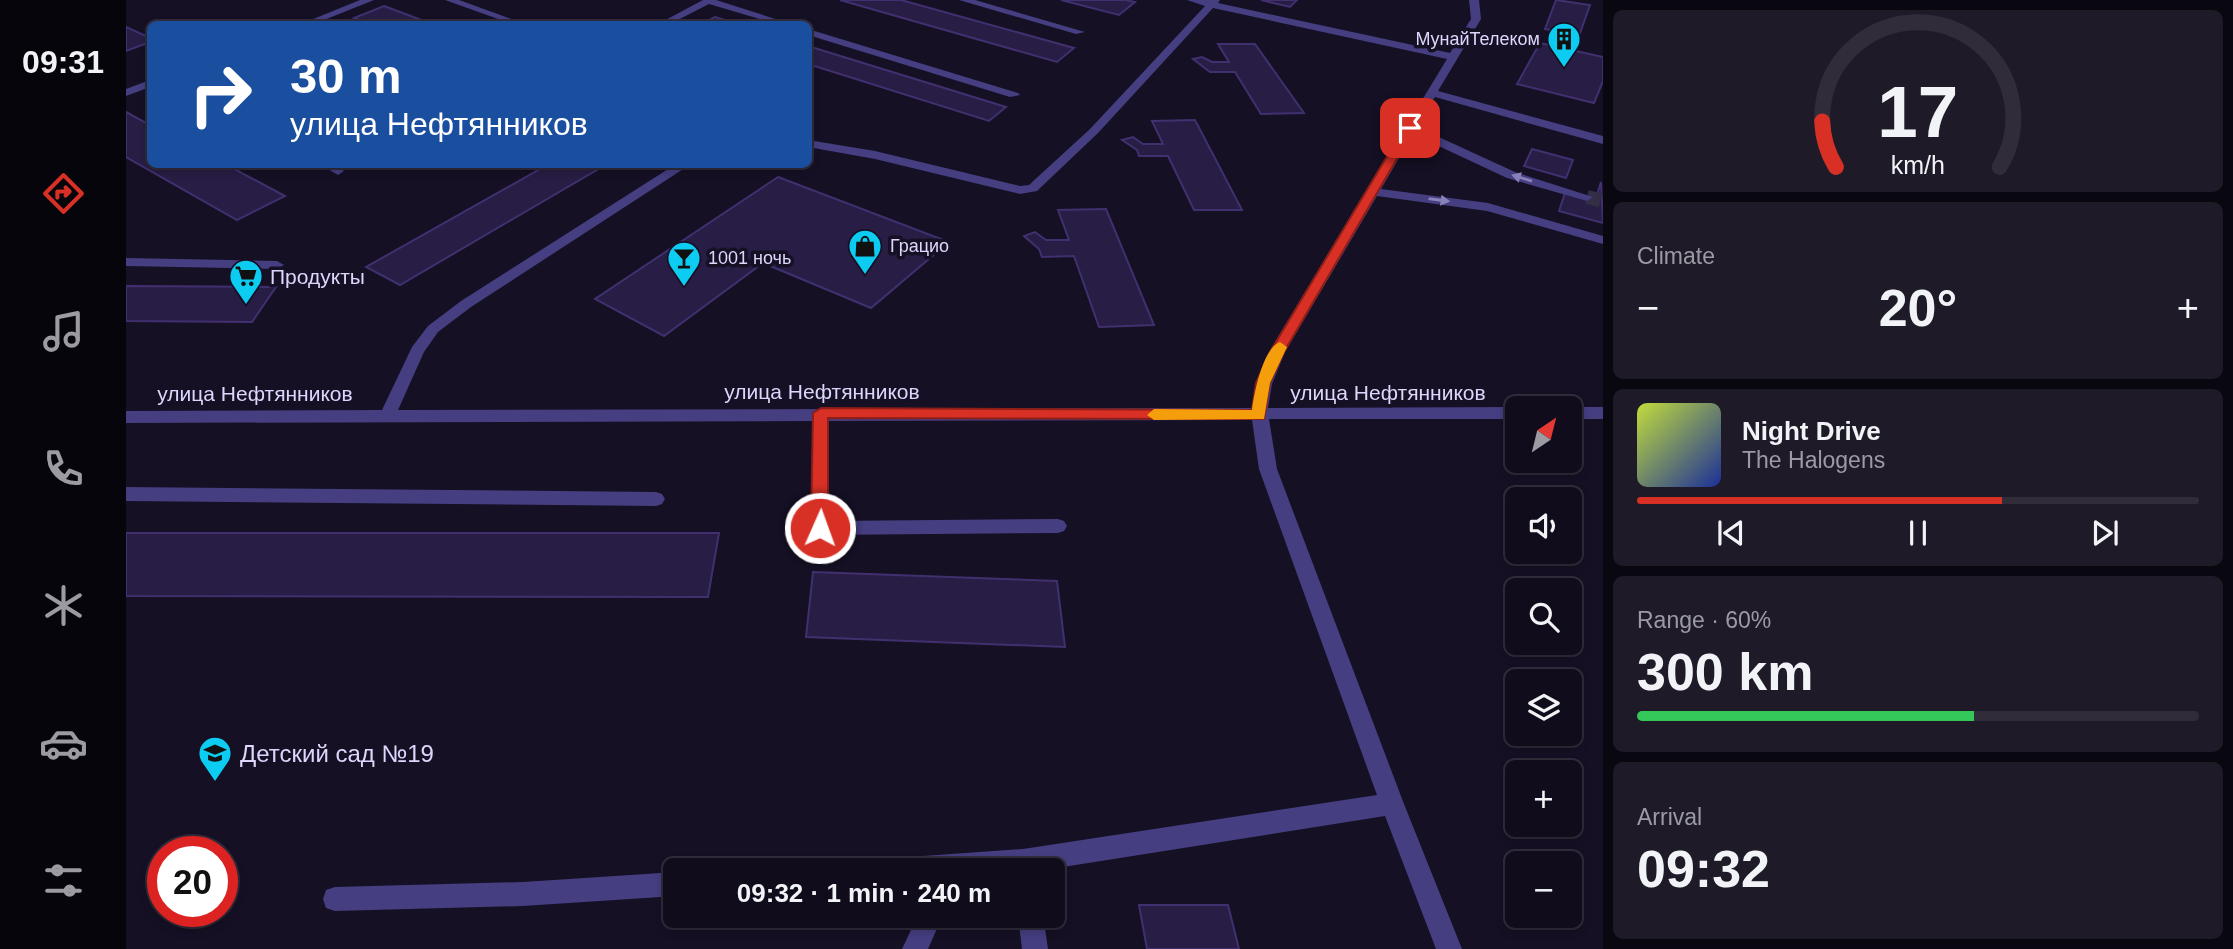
<!DOCTYPE html>
<meta charset="utf-8">
<style>
:root{--surface:#100c1b;--page:#1e1a28;--text:#f1f3f6;--muted:#9c9ba3;--line:#302c3a;--accent:#d93025}
body{margin:0;font-family:Helvetica,sans-serif;background:var(--page);color:var(--text);height:100vh;display:flex;flex-direction:column;font-size:26px;white-space:nowrap}
*{box-sizing:border-box;margin:0}
p{font-size:23px;color:var(--muted)}
.icon{flex:none;width:38px;height:38px;fill:none;stroke:currentColor;stroke-width:2;stroke-linecap:round;stroke-linejoin:round}
.map{position:relative;flex:1;overflow:hidden}
.sheet{display:flex;flex-direction:column;gap:10px;padding:10px;background:#09070f;width:630px}
.sheet>*{flex:none}
.hud{position:absolute;left:21px;top:21px;width:665px;height:147px;border-radius:10px;box-shadow:0 4px 10px #0003,0 0 0 2px var(--line);background:#1a4fa0;color:#fff;overflow:hidden}
.needle{width:46px;rotate:35deg}
.buttons{position:absolute;left:1379px;top:396px;display:grid;gap:14px}
.buttons a{display:grid;place-items:center;width:77px;height:77px;border-radius:10px;background:var(--surface);box-shadow:0 4px 10px #0003,0 0 0 2px var(--line);font-size:35px}
.speed{position:absolute;left:21px;top:836px;display:flex;gap:14px;font-size:35px;font-weight:700;text-align:center}
.speed>*{display:grid;place-content:center;width:91px;height:91px;border-radius:50%;background:var(--surface);box-shadow:0 4px 10px #0003,0 0 0 2px var(--line);line-height:1}
.speed .limit{border:10px solid #d22;background:#fff;color:#111}
.pin{position:absolute;display:grid;place-items:center;width:60px;height:60px;color:#fff;margin:-30px;border-radius:14px;box-shadow:0 4px 10px #0006}
.me{position:absolute;width:77px;margin:-38px;rotate:2deg;stroke-linejoin:round;filter:drop-shadow(0 0 5px #0008)}
.turn{display:flex;align-items:center;gap:24px;height:147px;padding:0 28px;font-size:32px}
.turn .icon{width:91px;height:91px;stroke-width:2.5}
.turn b{display:block;font-size:49px;line-height:60px}
.big{font-size:52px;font-weight:800;line-height:1.1}
.sheet .card{flex:1;display:flex;flex-direction:column;justify-content:center;gap:10px;min-width:0;padding:0 24px;border-radius:10px;background:var(--page)}
.sheet .dial{align-items:center;gap:0}
.dial svg{height:182px;overflow:visible;fill:none;stroke:var(--line);stroke-width:7;stroke-linecap:round;text-anchor:middle}
.dial text{fill:var(--text);stroke:none}
.song{display:flex;align-items:center;gap:21px}
.cover{width:84px;height:84px;border-radius:10px;background:linear-gradient(135deg,hsl(70 70% 55%),hsl(230 70% 35%))}
.played{height:7px;border-radius:4px;background:linear-gradient(90deg,var(--accent) 65%,var(--line) 65%)}
.keys{display:flex;justify-content:space-around;direction:ltr}
.heat{display:flex;justify-content:space-between;align-items:center;font-size:38px;direction:ltr}
.charge{height:10px;border-radius:5px;background:linear-gradient(90deg,#34c759 60%,var(--line) 0)}
.trip{position:absolute;left:537px;top:858px;width:402px;height:70px;border-radius:10px;background:var(--surface);box-shadow:0 4px 10px #0003,0 0 0 2px var(--line);font-weight:800;line-height:70px;text-align:center}
main{display:flex;flex:1;min-height:0}
.menu{display:flex;flex-direction:column;width:126px;justify-content:space-around;align-items:center;background:#06050b;color:var(--muted)}
.menu .icon{width:49px;height:49px}
.menu .current{color:var(--accent)}
.menu b{font-size:32px;color:var(--text)}
.map>svg:first-child{display:block}
</style>
<main>
<nav class="menu">
<b>09:31</b>
<svg class="icon current" aria-label="directions" viewBox="0 0 24 24"><path d="M12 3l9 9-9 9-9-9zM9 14v-3h6M13 9l2 2-2 2"/></svg>
<svg class="icon" aria-label="music" viewBox="0 0 24 24"><path d="M9 18V5l10-2v13"/><circle cx="6" cy="18" r="3"/><circle cx="16" cy="16" r="3"/></svg>
<svg class="icon" aria-label="phone" viewBox="0 0 24 24"><path d="M5 4h4l2 5-3 2q2 4 5 5l2-3 5 2v4C11 20 4 13 5 4z"/></svg>
<svg class="icon" aria-label="climate" viewBox="0 0 24 24"><path d="M12 3v18M4 7l16 10M4 17L20 7"/></svg>
<svg class="icon" aria-label="car" viewBox="0 0 24 24"><path d="M5 17H2v-5l4-1 3-4h7l3 4 3 1v5h-3M9 17h6M6 11h13"/><circle cx="7" cy="17" r="2"/><circle cx="17" cy="17" r="2"/></svg>
<svg class="icon" aria-label="filters" viewBox="0 0 24 24"><path d="M4 7h16M4 17h16"/><circle cx="9" cy="7" r="2"/><circle cx="15" cy="17" r="2"/></svg>
</nav>
<div class="map">
<svg width="1477" height="949" viewBox="0 0 1477 949">
<rect width="100%" height="100%" fill="#151024"/>
<path fill="#281d44" stroke="#41306f" stroke-width="2" d="M714,0H775L948,48L931,62Z
M935,0H999L1009,2L993,15Z
M1135,0H1171L1164,7Z
M1430,0L1464,5L1453,36L1419,29Z
M258,6L306,24H245L228,18Z
M589,17L612,24H575Z
M0,27L24,38V42L0,51Z
M1414,43L1477,57V81L1468,103L1391,84Z
M1092,44H1129L1178,113L1135,114L1109,72H1084L1067,59L1076,57L1086,62H1103Z
M682,46L880,107L863,121L682,64Z
M0,112L24,125V164H99L159,196L111,220L0,157Z
M1069,120L1116,210H1068L1042,156H1013L1011,150L996,140L1007,137L1017,144H1037L1026,121Z
M1406,149L1447,160L1440,178L1398,166Z
M423,164H481L274,285L240,267Z
M652,177L823,242L745,308L637,263L538,336L469,299Z
M1475,182L1477,223L1433,211L1439,193L1469,201Z
M980,209L1028,325L973,327L948,256L916,257L913,249L898,236L909,232L920,240H943L932,210Z
M0,286L150,287L126,322L0,321Z
M0,533H593L582,597L0,596Z
M687,572L931,581L939,647L680,637Z
M1013,905H1102L1113,949H1021Z"/>
<g fill="none" stroke-linecap="round" stroke-linejoin="round">
<path stroke="#332e45" stroke-width="14" stroke-dasharray="14 7" stroke-linecap="butt" d="M1461,197L1477,201"/>
<path fill="#453e81" fill-rule="evenodd" d="M234,0H248L188,24H175Z
M319,0H333L399,24H386Z
M577,0H590L665,24H651L583,4L544,24H532Z
M833,0H849L959,32L950,34Z
M1061,0H1094L1092,3L1324,53L1345,19L1343,0H1353L1355,19L1312,91L1477,136V144L1309,97L1291,127L1389,172L1467,197L1461,201L1381,178L1287,134L1255,189L1362,203L1477,236V244L1361,211L1251,196L1159,352L1146,384L1142,408L1391,407L1393,408L1391,419H1143L1151,469L1278,804L1336,949H1310L1259,816L918,870H757L760,861L769,858L897,849L1251,795L1133,469L1126,420L703,421V521L932,519L938,521L941,526L938,531L932,533L694,535L687,533L685,528L687,421L0,423V411L256,410L286,347L302,326L335,301L550,164H565L345,307L312,332L298,352L272,410L1126,408L1130,384L1143,352L1321,59L1087,8L972,133L911,191L894,194L749,159L682,147V140L749,151L894,186L903,185L964,129L1079,6Z
M682,29L892,93L894,95L884,97L682,35Z
M24,80V87L0,96V89Z
M193,164H209L218,171L212,175Z
M0,258L151,261L158,265L151,269L0,266Z
M1444,407H1477V419H1444Z
M0,487L530,492L536,494L539,499L536,504L530,506L0,501Z
M550,872V896L397,906L209,911L200,908L197,899L200,890L209,887L397,882Z
M792,915H817L802,949H776Z
M892,915H917L922,949H896Z"/>
</g>
<defs><path id="oneway-solid" d="M-6-.8H1V-3.2L6.5 0L1 3.2V.8H-6Z" transform="scale(1.75)"/></defs>
<g fill="#8982b9">
<use href="#oneway-solid" transform="translate(1396 178) rotate(-163)"/>
<use href="#oneway-solid" transform="translate(1313 200) rotate(8)"/>
</g>
<path fill="#d93025" stroke="#8d1f18" stroke-width="2" d="M1284,125L1289,128L1158,352L1144,383L1138,419L702,418V528L700,532H688L685,528L687,413L695,408L1126,410L1130,383L1144,352L1278,128Z"/>
<path fill="#f59e0b" d="M1154,342L1161,347L1144,383L1138,419L1028,420L1021,415L1028,409L1126,410C1128,393 1137,348 1154,342Z"/>
<defs>
<symbol id="building-pin" viewBox="-11 -11 22 30"><path d="M0 17L-7.5 6A9.5 9.5 0 1 1 7.5 6Z" fill="#0dccf1" stroke="#151024"/><path d="M-4-6H4V6H1V3H-1V6H-4ZM-2.5-4.3h1.7v1.8h-1.7ZM.8-4.3h1.7v1.8H.8ZM-2.5-1h1.7V.8h-1.7ZM.8-1h1.7V.8H.8Z" fill="#111"/></symbol>
<symbol id="shop-pin" viewBox="-11 -11 22 30"><path d="M0 17L-7.5 6A9.5 9.5 0 1 1 7.5 6Z" fill="#0dccf1" stroke="#151024"/><path d="M-5-2.5h2.3a2.7 3.5 0 0 1 5.4 0H5L5.5 6h-11ZM-1.5-2.5h3a1.5 2.3 0 0 0-3 0Z" fill="#111"/></symbol>
<symbol id="bar-pin" viewBox="-11 -11 22 30"><path d="M0 17L-7.5 6A9.5 9.5 0 1 1 7.5 6Z" fill="#0dccf1" stroke="#151024"/><path d="M-6-5H6L.8 .8V4.5H3.5V6h-7V4.5H-.8V.8Z" fill="#111"/></symbol>
<symbol id="supermarket-pin" viewBox="-11 -11 22 30"><path d="M0 17L-7.5 6A9.5 9.5 0 1 1 7.5 6Z" fill="#0dccf1" stroke="#151024"/><path d="M-6-5.5h2.5l.6 2H6L4.5 2H-2.5L-4.4-4H-6ZM-1.5 3.2a1.3 1.3 0 1 0 .1 0ZM3 3.2a1.3 1.3 0 1 0 .1 0Z" fill="#111"/></symbol>
<symbol id="school-pin" viewBox="-11 -11 22 30"><path d="M0 17L-7.5 6A9.5 9.5 0 1 1 7.5 6Z" fill="#0dccf1" stroke="#151024"/><path d="M0-5L7-2L0 1L-7-2ZM-4 1L0 2.5L4 1V4Q0 6-4 4Z" fill="#111"/></symbol>
</defs>
<g fill-rule="evenodd">
<use href="#building-pin" x="1419" y="20" width="38" height="52"/>
<use href="#shop-pin" x="720" y="227" width="38" height="52"/>
<use href="#bar-pin" x="539" y="239" width="38" height="52"/>
<use href="#supermarket-pin" x="101" y="257" width="38" height="52"/>
<use href="#school-pin" x="70" y="734" width="38" height="52"/>
</g>
<g text-anchor="middle" dominant-baseline="central" stroke-width="7" stroke-linejoin="round" paint-order="stroke">
<g font-size="18" fill="#ddd6fd" stroke="#151024" text-anchor="start">
<text x="1414" y="39" text-anchor="end">МунайТелеком</text>
<text x="764" y="246">Грацио</text>
<text x="582" y="258">1001 ночь</text>
</g>
<g font-size="21" fill="#ddd6fd" stroke="#151024" text-anchor="start">
<text x="144" y="276">Продукты</text>
</g>
<g font-size="21" fill="#ddd6fd" stroke="#151024">
<text x="696" y="391">улица Нефтянников</text>
<text x="1262" y="392">улица Нефтянников</text>
<text x="129" y="393">улица Нефтянников</text>
</g>
<g font-size="24" fill="#ddd6fd" stroke="#151024" text-anchor="start">
<text x="114" y="753">Детский сад №19</text>
</g>
</g>
</svg>
<div class="buttons">
<a><svg class="needle" viewBox="-14 -14 28 28"><path d="M0-13l5 13h-10z" fill="#e53935"/><path d="M0 13l5-13h-10z" fill="#9c9ba3"/></svg></a>
<a><svg class="icon" aria-label="sound" viewBox="0 0 24 24"><path d="M4 9h4l5-4v14l-5-4H4zM17 9q2 3 0 6"/></svg></a>
<a><svg class="icon" aria-label="search" viewBox="0 0 24 24"><circle cx="10" cy="10" r="6"/><path d="M15 15l6 6"/></svg></a>
<a><svg class="icon" aria-label="layers" viewBox="0 0 24 24"><path d="M12 4l9 5-9 5-9-5zM3 14l9 5 9-5"/></svg></a>
<a>+</a>
<a>−</a>
</div>
<div class="speed"><div class="limit">20</div></div>
<div class="pin" style="left:1284px;top:128px;background:#d93025"><svg class="icon" aria-label="arrive" viewBox="0 0 24 24"><path d="M6 21V4h12l-3 4 3 4H6"/></svg></div>
<svg class="me" style="left:694px;top:528px" viewBox="-20 -20 40 40"><circle r="17" fill="#d93025" stroke="#fff" stroke-width="3"/><path d="M0-11L8 9 0 5-8 9z" fill="#fff"/></svg>
<div class="trip">09:32 · 1 min · 240 m</div>
<div class="hud">
<div class="turn"><svg class="icon" aria-label="right" viewBox="0 0 24 24"><path d="M7 20v-9h11M14 6l5 5-5 5"/></svg><div><b>30 m</b>улица Нефтянников</div></div>
</div>
</div>
<section class="sheet">
<div class="card dial"><svg viewBox="0 0 100 80">
<path d="M14 69A42 42 0 1 1 86 69"/>
<path d="M14 69A42 42 0 0 1 8 49" stroke="#d93025"/>
<text x="50" y="56" font-size="32" font-weight="700">17</text>
<text x="50" y="72" font-size="11">km/h</text>
</svg></div>
<div class="card"><p>Climate</p>
<div class="heat"><a>−</a><b class="big">20°</b><a>+</a></div>
</div>
<div class="card">
<div class="song"><i class="cover"></i><div><b>Night Drive</b><p>The Halogens</p></div></div>
<div class="played"></div>
<div class="keys"><svg class="icon" aria-label="previous" viewBox="0 0 24 24"><path d="M18 5L8 12l10 7zM5 5v14"/></svg><svg class="icon" aria-label="pause" viewBox="0 0 24 24"><path d="M8 5v14M16 5v14"/></svg><svg class="icon" aria-label="next" viewBox="0 0 24 24"><path d="M6 5l10 7-10 7zM19 5v14"/></svg></div>
</div>
<div class="card"><p>Range · 60%</p><b class="big">300 km</b><div class="charge"></div></div>
<div class="card"><p>Arrival</p><b class="big">09:32</b></div>
</section>
</main>
